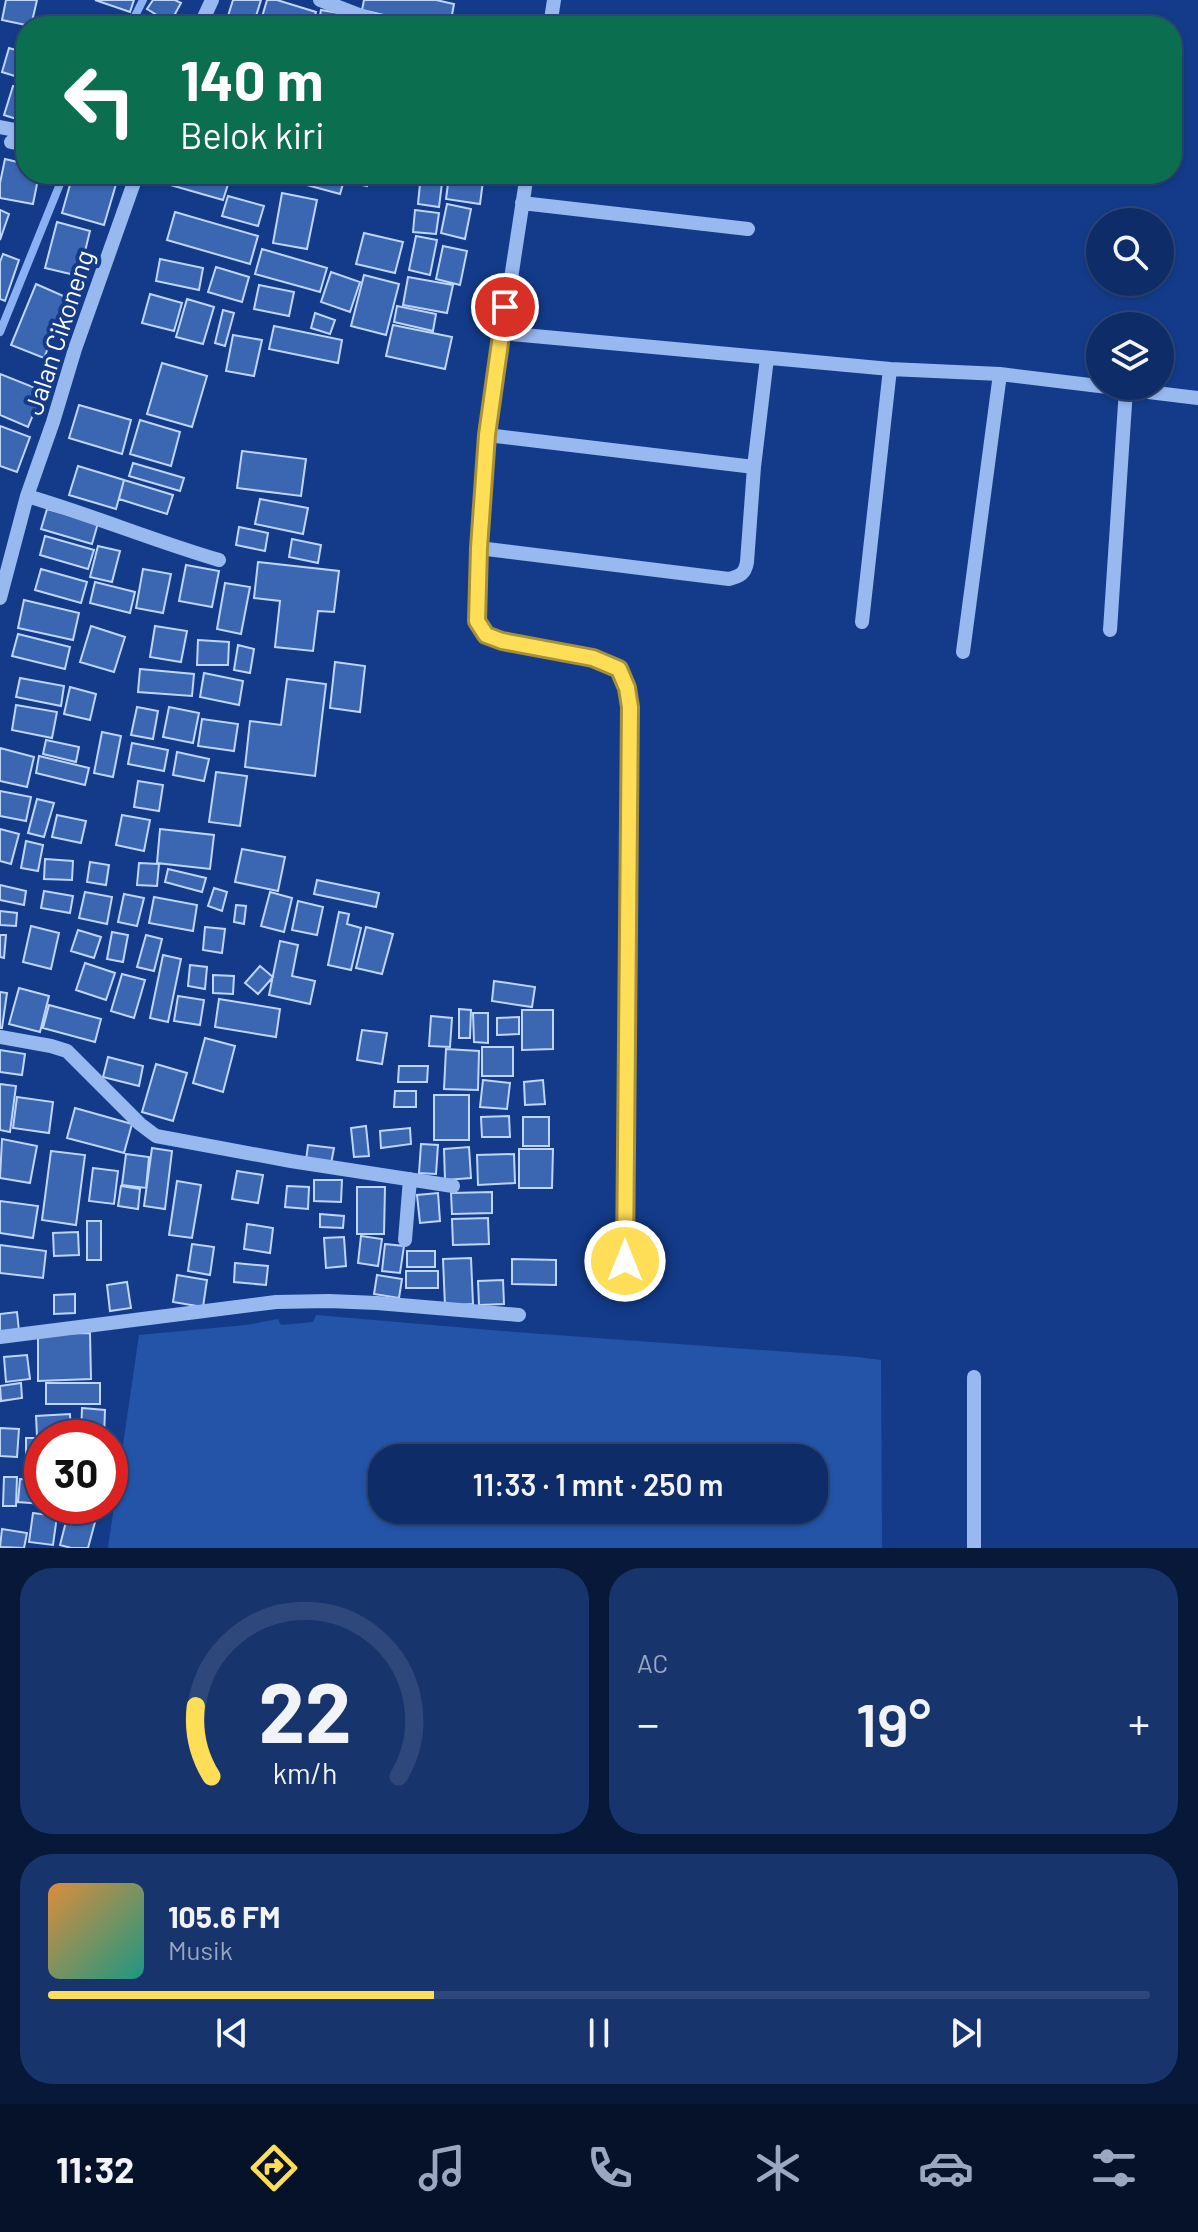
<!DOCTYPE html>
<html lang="id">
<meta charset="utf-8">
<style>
:root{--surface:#0e2c67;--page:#17346d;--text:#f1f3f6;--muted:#9ba7c0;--line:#2e487b;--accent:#ffde57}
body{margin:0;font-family:Barlow,sans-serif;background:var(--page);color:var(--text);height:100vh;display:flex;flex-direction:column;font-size:30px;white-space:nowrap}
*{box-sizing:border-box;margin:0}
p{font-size:26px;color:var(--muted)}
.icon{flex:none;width:44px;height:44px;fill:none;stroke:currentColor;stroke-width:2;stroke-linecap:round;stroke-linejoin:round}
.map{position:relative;height:1548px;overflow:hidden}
.details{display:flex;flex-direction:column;gap:20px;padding:20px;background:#081839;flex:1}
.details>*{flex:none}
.hud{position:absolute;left:16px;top:16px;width:1166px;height:168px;border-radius:32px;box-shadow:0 2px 6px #0004,0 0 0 2px var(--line);background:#0b6e4f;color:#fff;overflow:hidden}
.controls{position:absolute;left:1086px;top:208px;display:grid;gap:16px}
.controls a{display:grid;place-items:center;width:88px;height:88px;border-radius:50%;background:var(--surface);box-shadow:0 2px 6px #0004,0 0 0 2px var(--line);font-size:40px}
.speed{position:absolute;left:24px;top:1420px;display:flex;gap:16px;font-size:40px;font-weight:700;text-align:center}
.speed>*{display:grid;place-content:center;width:104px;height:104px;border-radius:50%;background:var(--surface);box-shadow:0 2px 6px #0004,0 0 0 2px var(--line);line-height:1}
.speed .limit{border:12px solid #d22;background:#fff;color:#111}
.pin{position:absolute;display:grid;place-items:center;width:68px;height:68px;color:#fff;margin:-34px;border:4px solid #fff;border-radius:50%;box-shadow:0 2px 8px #0007}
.me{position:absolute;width:88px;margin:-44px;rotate:0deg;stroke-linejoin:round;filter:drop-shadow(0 0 6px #0008)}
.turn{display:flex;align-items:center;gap:28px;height:168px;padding:0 32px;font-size:36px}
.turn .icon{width:104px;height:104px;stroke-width:2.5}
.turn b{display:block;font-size:56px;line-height:68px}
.big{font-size:60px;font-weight:600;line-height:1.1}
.details .tile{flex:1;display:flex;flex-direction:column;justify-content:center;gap:12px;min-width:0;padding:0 28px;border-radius:32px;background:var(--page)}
.details .dial{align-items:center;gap:0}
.dial svg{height:208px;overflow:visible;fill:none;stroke:var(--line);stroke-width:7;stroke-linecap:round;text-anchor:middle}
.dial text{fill:var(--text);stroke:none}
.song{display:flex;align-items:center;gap:24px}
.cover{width:96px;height:96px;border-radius:12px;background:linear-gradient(135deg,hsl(30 70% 55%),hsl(170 70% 35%))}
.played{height:8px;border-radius:4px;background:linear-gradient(90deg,var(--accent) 35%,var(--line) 35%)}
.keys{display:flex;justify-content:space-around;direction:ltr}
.heat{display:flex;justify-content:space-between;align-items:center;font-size:44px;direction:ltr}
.details .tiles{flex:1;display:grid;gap:20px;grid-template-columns:1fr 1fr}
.tile:last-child{grid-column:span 2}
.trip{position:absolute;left:368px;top:1444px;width:460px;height:80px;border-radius:32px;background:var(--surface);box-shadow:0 2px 6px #0004,0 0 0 2px var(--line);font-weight:600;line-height:80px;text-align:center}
.tab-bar{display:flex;height:128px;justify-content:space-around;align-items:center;background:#061229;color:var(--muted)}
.tab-bar .icon{width:56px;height:56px}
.tab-bar .selected{color:var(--accent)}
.tab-bar b{font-size:36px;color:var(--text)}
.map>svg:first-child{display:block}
</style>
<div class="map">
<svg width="1198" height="1548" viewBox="0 0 1198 1548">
<rect width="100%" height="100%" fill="#133b89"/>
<path fill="#2454a8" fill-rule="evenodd" d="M316,1315L502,1331L858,1357L881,1360L882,1548H108L139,1335L246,1325L278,1319L281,1325L313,1322ZM382,1458H814V1510H382Z"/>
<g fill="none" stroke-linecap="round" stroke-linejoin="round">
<path stroke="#8ab1f4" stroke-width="8" d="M130,26L143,0
M0,332L64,174"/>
</g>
<path fill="#3b66b2" stroke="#bed5fc" stroke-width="2" d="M6,0H37L31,26L2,20Z
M95,0H134L130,12Z
M153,0H175L181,3L170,23L147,9Z
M233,0H261L253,26L227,19Z
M267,0H277L316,12L312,26H268L260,24Z
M364,0H436L454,4L450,26H432L362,10Z
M321,10L345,14L343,26H318Z
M9,48L26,53L24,79L2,72Z
M13,86L26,90V122L4,115Z
M5,159L26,164V174H39L33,204L0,198V183Z
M73,174H119L104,225L62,213Z
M162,174H227L231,175L223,200L160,182Z
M282,174H346L340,194L281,178Z
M354,174H370L367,186L352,183Z
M421,174L443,175L439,207L418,204Z
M449,176L483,181L480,204L446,199Z
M282,193L317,200L307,249L273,243Z
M228,196L264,206L258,226L222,216Z
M447,204L471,209L465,239L441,233Z
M0,210L9,214L0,240Z
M415,210L439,213L436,234L413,232Z
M175,212L258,236L250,264L167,240Z
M57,222L90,231L79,276L45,268Z
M364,233L403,242L395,273L356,264Z
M416,236L437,240L430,275L409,270Z
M443,246L467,251L460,285L436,279Z
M262,249L327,268L320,292L255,274Z
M3,254L19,260L5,301L0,299V262Z
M160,259L203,268L199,290L156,281Z
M216,267L249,277L242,302L208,292Z
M331,272L360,282L350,312L321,302Z
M364,275L399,284L386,335L351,326Z
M408,277L453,285L447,313L403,305Z
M36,284L68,298L44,358L11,345Z
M259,285L294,292L289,316L254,309Z
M150,294L182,303L174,331L142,323Z
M187,299L214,307L203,344L176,337Z
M397,306L436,314L433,331L394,322Z
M223,310L234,313L225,346L215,343Z
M315,313L335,320L330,334L311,328Z
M393,325L452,337L445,369L386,356Z
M274,326L342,340L338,363L269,349Z
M233,335L262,340L254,376L226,371Z
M162,363L207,376L192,427L147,414Z
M0,374L43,391L28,427L0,415Z
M79,405L131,420L122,454L69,438Z
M140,420L180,432L171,466L130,454Z
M0,426L30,437L17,472L0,466Z
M242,451L306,459L301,496L237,488Z
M133,463L184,478L180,491L129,476Z
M78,466L124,480L116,509L69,495Z
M124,480L173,495L167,514L119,499Z
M260,499L308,508L303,534L255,524Z
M47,509L98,523L92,544L41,529Z
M239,527L268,533L265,551L236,545Z
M45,536L94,550L88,569L40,555Z
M292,539L321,545L318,563L289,557Z
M98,546L120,551L112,582L90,577Z
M258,562L339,571L334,612L318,611L313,651L275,647L280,601L254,598Z
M186,565L219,571L212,607L179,601Z
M41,569L87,582L81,603L35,590Z
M143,569L171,574L163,613L136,608Z
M95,582L135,592L130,613L90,603Z
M225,583L250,587L241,634L217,629Z
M24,600L79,613L73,640L18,628Z
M91,626L125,637L114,672L80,662Z
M155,626L187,631L181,662L150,657Z
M18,634L70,647L65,669L12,656Z
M198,640L229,642L228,665H197Z
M238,645L254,649L250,673L234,670Z
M335,662L365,666L360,712L330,708Z
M140,669L194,674L192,696L138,692Z
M204,673L243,681L239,705L200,697Z
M20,678L64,686L61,706L16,697Z
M287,679L326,684L315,776L245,767L250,721L281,725Z
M70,687L96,694L90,720L64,714Z
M16,705L57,712L52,738L12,730Z
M137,707L158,711L153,739L131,735Z
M169,707L199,713L193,743L163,737Z
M202,719L238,724L234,751L198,746Z
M102,732L121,736L113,777L94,773Z
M46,740L79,747L76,762L43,754Z
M132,743L168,750L164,771L128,764Z
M0,748L34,757L27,787L0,781Z
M177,752L209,759L204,781L173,775Z
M39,756L89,768L85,785L36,773Z
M216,772L247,776L240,826L209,822Z
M138,781L163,785L159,811L134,807Z
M0,791L31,797L26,821L0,816Z
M37,799L54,803L44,837L28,833Z
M57,815L86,821L81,843L52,837Z
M122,815L150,820L144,851L116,845Z
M0,829L19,834L11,864L0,861Z
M160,829L214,835L210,869L157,863Z
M26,841L43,845L38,871L21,868Z
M242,849L285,857L278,891L235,882Z
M45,859L73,861L72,880L44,879Z
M90,862L109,865L106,885L87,882Z
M139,863L159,864L157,886L137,885Z
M168,869L206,878L202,892L165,882Z
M317,880L379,893L376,907L314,894Z
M0,885L26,891L24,905L0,900Z
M214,888L227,892L222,911L208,906Z
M44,891L73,896L70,913L41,908Z
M85,892L112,897L107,924L79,918Z
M270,892L292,898L284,932L261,926Z
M124,894L144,898L137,926L118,922Z
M154,897L197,905L193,931L149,923Z
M298,901L323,907L317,935L292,930Z
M236,905L246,906L244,924L234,922Z
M0,911L17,913L16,926L0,925Z
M339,912L349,914L347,924L361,928L351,970L328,965Z
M31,926L59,933L51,969L23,962Z
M205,927L225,929L222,953L203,950Z
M366,927L393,934L382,974L356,968Z
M78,930L101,937L94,958L71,951Z
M112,932L128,935L123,962L107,959Z
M0,935H6L4,958L0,957Z
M146,935L162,939L154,971L137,967Z
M280,941L298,945L292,976L315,981L310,1004L269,995Z
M163,955L181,959L168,1022L150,1018Z
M85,963L115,973L106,1000L76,990Z
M190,965L207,967L205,989L188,986Z
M260,966L273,977L258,994L245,983Z
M122,974L145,980L134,1018L111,1011Z
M213,975L234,976L233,994L213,993Z
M494,981L535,987L532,1007L492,1001Z
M19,988L49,996L40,1032L9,1024Z
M0,992L7,993L2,1028H0Z
M178,996L204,1000L200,1025L174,1021Z
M219,999L280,1009L276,1037L215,1027Z
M49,1005L101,1019L95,1042L43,1028Z
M459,1009L471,1010L470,1038H459Z
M522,1010H553V1049L522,1050Z
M473,1013H488V1043L474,1042Z
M431,1016L452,1018L450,1047L429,1046Z
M519,1017V1034L497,1035V1018Z
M362,1030L387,1033L382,1064L357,1060Z
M205,1038L235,1046L223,1092L193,1083Z
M482,1047H513V1076H482Z
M446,1049L479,1051L478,1090L444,1089Z
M0,1050L25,1054L22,1075L0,1072Z
M108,1057L143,1066L139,1086L103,1077Z
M156,1064L187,1073L173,1121L142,1112Z
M399,1066H428L427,1082H398Z
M483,1080L510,1083L507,1109L480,1107Z
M543,1080L545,1104L525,1105L524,1082Z
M0,1084L16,1086L10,1132L0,1130Z
M395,1091H416V1107H394Z
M434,1095H469V1140H434Z
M17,1097L53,1102L49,1133L13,1128Z
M75,1108L132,1124L124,1153L67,1138Z
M509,1116L510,1137H482L481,1117Z
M523,1117H549V1146H523Z
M366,1126L369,1156L354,1157L351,1128Z
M410,1128L411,1144L381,1148L380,1131Z
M2,1139L37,1146L30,1183L0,1178Z
M421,1144L438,1145L436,1174L419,1173Z
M308,1145L334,1148L331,1164L306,1161Z
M469,1147L471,1178L445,1180L444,1149Z
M152,1148L172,1151L165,1209L144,1206Z
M519,1149H553L552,1188H519Z
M51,1151L85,1155L76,1225L42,1220Z
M126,1154L149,1157L146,1188L122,1185Z
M514,1154L515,1183L478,1185L477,1155Z
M93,1168L118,1171L114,1204L89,1201Z
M237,1171L263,1175L258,1203L232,1199Z
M314,1180H342L341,1202L314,1201Z
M177,1181L201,1185L192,1238L169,1235Z
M121,1186L140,1189L138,1209L118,1206Z
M287,1186L309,1187L308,1209L285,1207Z
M357,1187H385L384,1234H357Z
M492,1192V1213L452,1214L451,1193Z
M438,1193L440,1221L420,1223L417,1195Z
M0,1201L38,1206L33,1238L0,1233Z
M320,1214L344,1216L343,1228L320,1227Z
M488,1218L489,1244L453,1245L452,1219Z
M87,1221H101V1260H87Z
M247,1224L273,1228L270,1253L244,1249Z
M78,1232L79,1255L54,1256L53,1233Z
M361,1236L382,1239L378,1266L358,1263Z
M344,1237L346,1266L326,1268L324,1238Z
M192,1244L214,1247L210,1275L188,1271Z
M385,1244L404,1246L400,1273L382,1271Z
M0,1245L46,1251L43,1278L0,1273Z
M407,1251H435V1267H407Z
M471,1258L473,1304L445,1306L443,1259Z
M512,1259L556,1260V1285L512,1284Z
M235,1263L268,1266L266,1285L234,1282Z
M406,1271H438V1288H406Z
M177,1275L207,1280L203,1307L173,1302Z
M377,1275L402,1279L399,1298L374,1294Z
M503,1280L504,1304L479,1305L478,1281Z
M127,1282L131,1308L110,1311L107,1285Z
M75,1294V1313L54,1314V1295Z
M17,1312L19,1331L0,1333V1314Z
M90,1333L91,1379L38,1381V1334Z
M27,1355L30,1379L6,1382L4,1357Z
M21,1383L22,1398L1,1401L0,1386Z
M46,1383H100V1404H46Z
M82,1408L105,1410L104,1438H81Z
M70,1414L71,1434L37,1436L36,1416Z
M0,1428L19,1429L17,1457L0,1456Z
M26,1438H42V1455H26Z
M4,1477H17L16,1506H3Z
M20,1479L42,1481V1504L18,1502Z
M70,1506L98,1511L88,1548H71L60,1545Z
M33,1513L57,1516L53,1545L29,1542Z
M2,1529L27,1533L24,1548L0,1547Z"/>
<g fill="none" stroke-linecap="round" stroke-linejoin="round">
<path stroke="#98b8f0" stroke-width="14" d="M320,0L388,26
M200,26L212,0
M550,26L554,0
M0,127L26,132
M11,142L26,145
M527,174L487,435L479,548L477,621L486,635L502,641L593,658L619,669L627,688L630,707L625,1292
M522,203L748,229
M501,333L890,369L1000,374L1198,398
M487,435L754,467
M27,496C92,515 154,541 219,560
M479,548L729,579C740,576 745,574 747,562L754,467L767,358
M0,598L27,496L53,422L75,349L137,174
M862,622L890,369
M1110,630L1126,389
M963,652L1000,374
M0,1037L51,1046L67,1051L140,1124L156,1136L291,1161L453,1186
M405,1240L410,1179
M0,1337L276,1302L329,1301L377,1303L519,1315
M974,1548V1377"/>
</g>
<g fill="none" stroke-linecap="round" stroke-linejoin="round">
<defs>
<path id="route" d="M505,307L487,435L479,548L477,621L486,635L502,641L593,658L619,669L627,688L630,707L625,1261"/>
</defs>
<use href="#route" stroke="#a69039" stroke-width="20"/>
<use href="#route" stroke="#ffde57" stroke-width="14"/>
</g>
<g text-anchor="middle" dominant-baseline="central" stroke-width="8" stroke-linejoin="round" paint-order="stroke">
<g font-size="26" fill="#fff" stroke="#133b89">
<text transform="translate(58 332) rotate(-72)">Jalan Cikoneng</text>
</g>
</g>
</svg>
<div class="controls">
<a><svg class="icon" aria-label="search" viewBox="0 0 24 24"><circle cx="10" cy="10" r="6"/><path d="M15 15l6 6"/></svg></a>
<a><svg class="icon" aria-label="layers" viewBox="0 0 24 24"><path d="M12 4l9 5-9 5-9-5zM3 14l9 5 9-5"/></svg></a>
</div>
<div class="speed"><div class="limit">30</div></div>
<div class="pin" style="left:505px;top:307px;background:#d93025"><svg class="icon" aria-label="arrive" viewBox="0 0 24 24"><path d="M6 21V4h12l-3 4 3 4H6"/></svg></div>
<svg class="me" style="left:625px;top:1261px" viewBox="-20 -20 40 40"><circle r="17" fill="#ffde57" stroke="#fff" stroke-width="3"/><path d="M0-11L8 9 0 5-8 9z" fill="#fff"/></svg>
<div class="trip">11:33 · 1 mnt · 250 m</div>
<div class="hud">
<div class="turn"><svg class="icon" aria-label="left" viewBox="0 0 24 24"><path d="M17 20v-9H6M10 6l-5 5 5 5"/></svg><div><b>140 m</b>Belok kiri</div></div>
</div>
</div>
<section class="details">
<div class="tiles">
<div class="tile dial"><svg viewBox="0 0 100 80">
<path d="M14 69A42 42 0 1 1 86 69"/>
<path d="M14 69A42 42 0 0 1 8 42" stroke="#ffde57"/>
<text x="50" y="56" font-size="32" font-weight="700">22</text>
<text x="50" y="72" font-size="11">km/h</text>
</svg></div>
<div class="tile"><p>AC</p>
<div class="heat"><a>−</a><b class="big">19°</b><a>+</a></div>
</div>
<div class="tile">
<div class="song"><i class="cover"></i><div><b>105.6 FM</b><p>Musik</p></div></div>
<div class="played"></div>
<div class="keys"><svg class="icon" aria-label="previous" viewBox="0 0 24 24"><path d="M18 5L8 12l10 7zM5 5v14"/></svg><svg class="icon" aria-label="pause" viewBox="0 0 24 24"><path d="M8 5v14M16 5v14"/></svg><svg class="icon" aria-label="next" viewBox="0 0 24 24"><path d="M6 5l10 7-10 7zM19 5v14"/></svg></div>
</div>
</div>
</section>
<nav class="tab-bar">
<b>11:32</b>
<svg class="icon selected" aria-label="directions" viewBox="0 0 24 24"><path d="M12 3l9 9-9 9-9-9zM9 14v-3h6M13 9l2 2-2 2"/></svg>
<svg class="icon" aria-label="music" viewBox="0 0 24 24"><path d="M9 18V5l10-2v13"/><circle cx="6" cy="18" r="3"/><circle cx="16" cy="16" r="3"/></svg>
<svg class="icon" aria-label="phone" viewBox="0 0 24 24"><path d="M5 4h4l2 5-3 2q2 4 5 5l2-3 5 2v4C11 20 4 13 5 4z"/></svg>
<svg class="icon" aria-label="climate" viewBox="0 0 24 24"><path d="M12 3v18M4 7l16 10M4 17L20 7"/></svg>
<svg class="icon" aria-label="car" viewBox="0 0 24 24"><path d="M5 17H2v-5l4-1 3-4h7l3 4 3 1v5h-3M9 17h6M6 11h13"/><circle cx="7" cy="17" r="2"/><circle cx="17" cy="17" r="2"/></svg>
<svg class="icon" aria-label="filters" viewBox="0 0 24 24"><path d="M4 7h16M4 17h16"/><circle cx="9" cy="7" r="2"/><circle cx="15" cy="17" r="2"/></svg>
</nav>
